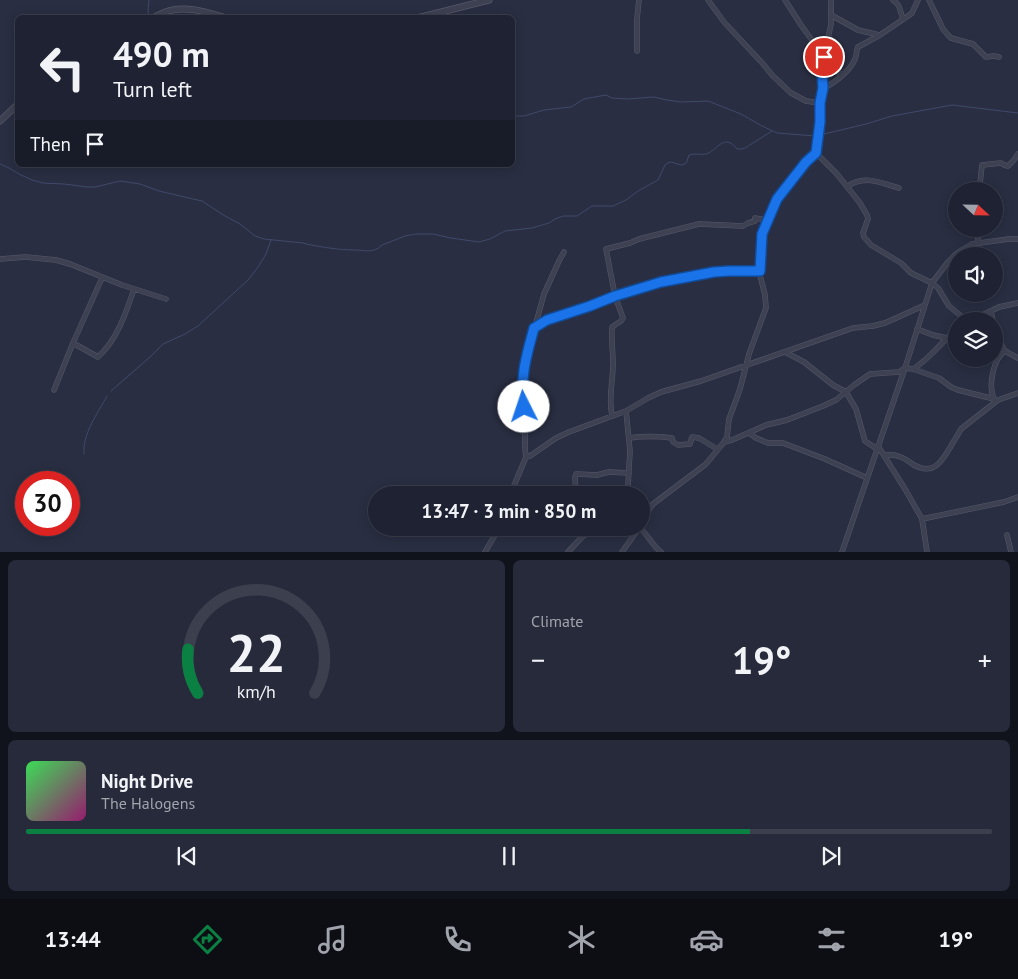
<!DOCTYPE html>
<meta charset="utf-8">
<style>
:root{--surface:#1f2232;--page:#272a3a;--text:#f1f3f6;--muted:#a1a4ac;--line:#3c3f4d;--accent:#0b8043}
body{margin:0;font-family:"PT Sans",sans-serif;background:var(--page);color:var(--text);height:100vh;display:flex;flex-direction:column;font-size:19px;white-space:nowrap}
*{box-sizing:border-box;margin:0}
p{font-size:16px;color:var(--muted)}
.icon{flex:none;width:28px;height:28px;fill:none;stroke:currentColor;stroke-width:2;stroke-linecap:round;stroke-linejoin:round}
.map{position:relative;height:552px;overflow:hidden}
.details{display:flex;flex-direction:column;gap:8px;padding:8px;background:#11131c;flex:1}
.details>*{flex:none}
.guide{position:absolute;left:15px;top:15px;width:500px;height:152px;border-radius:8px;box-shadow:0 2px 12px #0003,0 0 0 1px var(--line);background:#1f2232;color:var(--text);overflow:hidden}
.needle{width:32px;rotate:112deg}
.tools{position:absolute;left:948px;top:182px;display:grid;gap:10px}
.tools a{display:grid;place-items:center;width:55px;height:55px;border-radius:50%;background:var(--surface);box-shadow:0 2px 12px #0003,0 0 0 1px var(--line);font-size:25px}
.speed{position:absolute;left:15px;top:471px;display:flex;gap:10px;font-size:25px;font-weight:700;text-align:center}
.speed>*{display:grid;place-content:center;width:65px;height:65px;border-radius:50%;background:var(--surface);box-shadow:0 2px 12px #0003,0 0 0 1px var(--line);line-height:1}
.speed .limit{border:8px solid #d22;background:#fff;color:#111}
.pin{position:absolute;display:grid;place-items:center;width:42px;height:42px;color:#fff;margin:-21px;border:2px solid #fff;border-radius:50%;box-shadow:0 1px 5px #0007}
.me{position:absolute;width:55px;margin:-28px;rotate:356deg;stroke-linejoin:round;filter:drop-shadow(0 0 4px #0008)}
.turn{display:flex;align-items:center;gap:18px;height:105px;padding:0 15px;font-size:22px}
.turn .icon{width:65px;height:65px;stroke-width:2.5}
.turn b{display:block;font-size:35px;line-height:42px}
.then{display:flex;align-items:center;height:48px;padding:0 15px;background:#0003;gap:10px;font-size:19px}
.big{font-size:38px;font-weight:800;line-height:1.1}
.details .widget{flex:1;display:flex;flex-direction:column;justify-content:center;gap:8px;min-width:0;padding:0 18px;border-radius:8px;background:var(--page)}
.details .dial{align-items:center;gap:0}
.dial svg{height:130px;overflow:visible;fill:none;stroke:var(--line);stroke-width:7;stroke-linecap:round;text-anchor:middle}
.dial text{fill:var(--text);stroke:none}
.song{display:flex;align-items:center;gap:15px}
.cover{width:60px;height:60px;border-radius:8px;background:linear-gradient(135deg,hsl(130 70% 55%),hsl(320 70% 35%))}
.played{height:5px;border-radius:2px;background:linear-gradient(90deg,var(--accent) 75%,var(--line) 75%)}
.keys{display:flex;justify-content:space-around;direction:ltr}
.heat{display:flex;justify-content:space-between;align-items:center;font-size:28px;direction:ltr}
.details .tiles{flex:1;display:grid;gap:8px;grid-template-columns:1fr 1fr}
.widget:last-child{grid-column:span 2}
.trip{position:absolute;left:368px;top:486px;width:282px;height:50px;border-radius:25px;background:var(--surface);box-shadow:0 2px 12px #0003,0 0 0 1px var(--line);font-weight:800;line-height:50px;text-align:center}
.dock{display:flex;height:80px;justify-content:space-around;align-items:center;background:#0c0e14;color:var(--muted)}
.dock .icon{width:35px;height:35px}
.dock .on{color:var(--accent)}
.dock b{font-size:22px;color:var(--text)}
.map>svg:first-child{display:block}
</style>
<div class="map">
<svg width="1018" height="552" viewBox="0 0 1018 552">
<rect width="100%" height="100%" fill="#292e42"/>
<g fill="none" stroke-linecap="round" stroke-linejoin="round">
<path stroke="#40496a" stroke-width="1" d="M149,0L148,11L149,18
M512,116H524L544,110L571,107L584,99L606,95L612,98L627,99L654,97L667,100L681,102L708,101L741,114L762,126L777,133L816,136
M820,135L866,124L892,116L952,105L1018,113
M0,164L9,168L19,174L32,180L43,183L64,184L87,187H95L120,181L140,184L159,191L202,201L225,216L240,224L255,236L264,239L303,243L306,244C322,247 338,250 355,250C365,250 373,254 382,245L405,236L416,234H433L451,238L479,242L490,239L505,231L532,228L549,223L555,219L563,216H577L592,206H613L626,200L638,191L658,180L665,165L668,163L671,162L681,165L685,164L687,161L689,155C695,153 700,155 706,154C717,151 724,132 737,149H741L745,148L772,131
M111,391L150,357L163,344L185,334L198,326L249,279L258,267L266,254L271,240
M84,454C82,434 98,413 107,396"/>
<defs>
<path id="minor" d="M708,0L724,22L763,64L773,76L791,93L806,101L820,103
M785,0L801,25L824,57L822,74L823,88L820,103V122L816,153L837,174L860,203L867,215L868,219L863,233L864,237L871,245L901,263L911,273L932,283L938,288L949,306L961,316L964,321
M831,0V24L824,57L831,63L842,76
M893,0C903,7 898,12 904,19
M929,0L943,29L948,35L951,38L973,44L986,57L994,56L999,57
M831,15L858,30L879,35
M637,51V19L639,0
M823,88C834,84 851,70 855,59C857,55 856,51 858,47L880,35L908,16L912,13L918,0
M847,187C863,174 882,183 899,188
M982,191L980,184L982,165L1001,163L1004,165L1008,166L1013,161L1018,154
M978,243V235L980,229
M0,259L26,257L56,260L70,264L122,285L166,299
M991,311L993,321
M970,321L999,307L1018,303
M994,327L995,334L1005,351
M534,328L547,319L590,306L615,296L661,282L729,271H759
M917,329L933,335L946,338
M73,343L98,357C117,340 126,313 134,289
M785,352L804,362L833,385L846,392L856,409L865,441L877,449
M913,369C930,359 941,342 956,330
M54,390L73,343L102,278
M994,399C988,386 993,359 1005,351L1018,358
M626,411L630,451L628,486L630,495
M612,416C608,398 613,381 613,364C613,351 611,339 612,327L621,321L623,318L615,296L606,249L630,243L639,239L699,224L743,226L748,223L755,221V218L767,220
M749,433L756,438L768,443H783L825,459L867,478
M629,438C644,436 657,436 672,438L673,442L678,445L690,444L692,437L699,438L717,449
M724,442L727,437L729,419L740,389L749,354L766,308L765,295L759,271L762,234L777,199L806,162L816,153
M878,446L905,489L922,519L927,552
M885,455C898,454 904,458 914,465C934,476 942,461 951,446C954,440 958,435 961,429L966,425L998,400L1018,393
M526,457L530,456L556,438L569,432L626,411L648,398L661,392L701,381L853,328L873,326L885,323L925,305
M510,495L526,457L525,448V421L522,382L526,359L544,294L559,261L564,252
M576,495L575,477L576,474L597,475L609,472L629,473
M922,519L1004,502L1018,497
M641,523L647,512L653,504L706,464L724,442L732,440L766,425L787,420L823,406L836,400L854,385L870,374L899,372L905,368L913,369L939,378L951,387L958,390L998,400
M575,528L582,537
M640,528C648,535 652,545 661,552
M1007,535L1011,552
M485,552L495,535L498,528
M568,552L582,537L596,528
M622,552L639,528
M842,552L905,368L932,283L948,262L957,253L972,244L1009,239H1018"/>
<path id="tertiary" d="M153,18C158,15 163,13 168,11C187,5 208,13 227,18
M417,18L489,0
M0,121L18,104"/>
</defs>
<use href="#minor" stroke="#565969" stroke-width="5.5"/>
<use href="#tertiary" stroke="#565969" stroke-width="7"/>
<use href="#minor" stroke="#3d4152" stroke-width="4.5"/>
<use href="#tertiary" stroke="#3d4152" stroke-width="5.5"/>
</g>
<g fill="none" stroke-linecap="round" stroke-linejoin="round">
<defs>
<path id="route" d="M524,407C520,376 526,357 534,328L547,320L590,306L615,296L661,282L714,272L729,271H760L762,234L777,199L806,162L816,153L820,122V103L823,88L822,74L824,57"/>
</defs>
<use href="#route" stroke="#114b97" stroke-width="12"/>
<use href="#route" stroke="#1a73e8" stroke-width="9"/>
</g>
</svg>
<div class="tools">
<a><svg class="needle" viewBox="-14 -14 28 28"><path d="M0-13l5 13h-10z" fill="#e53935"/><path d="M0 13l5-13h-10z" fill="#a1a4ac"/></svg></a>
<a><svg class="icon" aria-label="sound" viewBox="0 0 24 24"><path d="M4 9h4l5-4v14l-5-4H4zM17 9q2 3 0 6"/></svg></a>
<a><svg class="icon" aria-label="layers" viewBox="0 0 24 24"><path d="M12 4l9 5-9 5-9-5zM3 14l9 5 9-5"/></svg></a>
</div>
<div class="speed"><div class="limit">30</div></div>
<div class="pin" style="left:824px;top:57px;background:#d93025"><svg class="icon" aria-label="arrive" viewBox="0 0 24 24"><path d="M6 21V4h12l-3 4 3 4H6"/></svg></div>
<svg class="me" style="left:524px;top:407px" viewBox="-20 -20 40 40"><circle r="19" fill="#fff"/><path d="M0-13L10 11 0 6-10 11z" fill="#1a73e8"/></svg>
<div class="trip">13:47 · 3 min · 850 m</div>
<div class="guide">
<div class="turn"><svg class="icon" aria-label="left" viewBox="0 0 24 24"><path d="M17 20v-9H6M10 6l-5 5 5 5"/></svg><div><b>490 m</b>Turn left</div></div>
<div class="then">Then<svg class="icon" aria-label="arrive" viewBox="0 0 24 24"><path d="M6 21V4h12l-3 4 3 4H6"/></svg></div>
</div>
</div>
<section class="details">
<div class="tiles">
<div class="widget dial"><svg viewBox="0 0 100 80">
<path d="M14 69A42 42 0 1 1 86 69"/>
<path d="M14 69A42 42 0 0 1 8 42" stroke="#0b8043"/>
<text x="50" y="56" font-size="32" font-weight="700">22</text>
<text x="50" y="72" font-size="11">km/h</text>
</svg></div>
<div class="widget"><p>Climate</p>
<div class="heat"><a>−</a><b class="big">19°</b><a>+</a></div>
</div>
<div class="widget">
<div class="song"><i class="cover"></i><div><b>Night Drive</b><p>The Halogens</p></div></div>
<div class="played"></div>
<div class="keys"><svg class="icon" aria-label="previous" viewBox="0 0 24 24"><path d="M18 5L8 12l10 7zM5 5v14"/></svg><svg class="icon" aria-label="pause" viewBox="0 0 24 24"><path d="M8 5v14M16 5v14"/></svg><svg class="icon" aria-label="next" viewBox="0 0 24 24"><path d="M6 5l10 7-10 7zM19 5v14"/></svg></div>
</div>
</div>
</section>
<nav class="dock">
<b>13:44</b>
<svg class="icon on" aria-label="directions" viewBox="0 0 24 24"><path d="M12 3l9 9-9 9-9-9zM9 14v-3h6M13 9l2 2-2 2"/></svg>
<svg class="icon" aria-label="music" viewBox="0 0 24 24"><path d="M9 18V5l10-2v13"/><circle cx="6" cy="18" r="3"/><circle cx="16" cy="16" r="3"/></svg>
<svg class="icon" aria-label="phone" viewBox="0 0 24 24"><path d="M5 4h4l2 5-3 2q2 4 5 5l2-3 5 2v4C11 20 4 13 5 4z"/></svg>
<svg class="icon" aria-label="climate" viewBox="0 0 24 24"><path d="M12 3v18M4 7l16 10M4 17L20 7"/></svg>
<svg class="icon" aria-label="car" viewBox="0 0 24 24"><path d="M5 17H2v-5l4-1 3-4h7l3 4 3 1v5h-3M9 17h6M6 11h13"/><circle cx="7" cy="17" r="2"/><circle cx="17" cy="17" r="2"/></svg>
<svg class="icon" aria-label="filters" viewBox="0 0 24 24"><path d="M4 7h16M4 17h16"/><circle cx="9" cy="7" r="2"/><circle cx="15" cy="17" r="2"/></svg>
<b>19°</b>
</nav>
